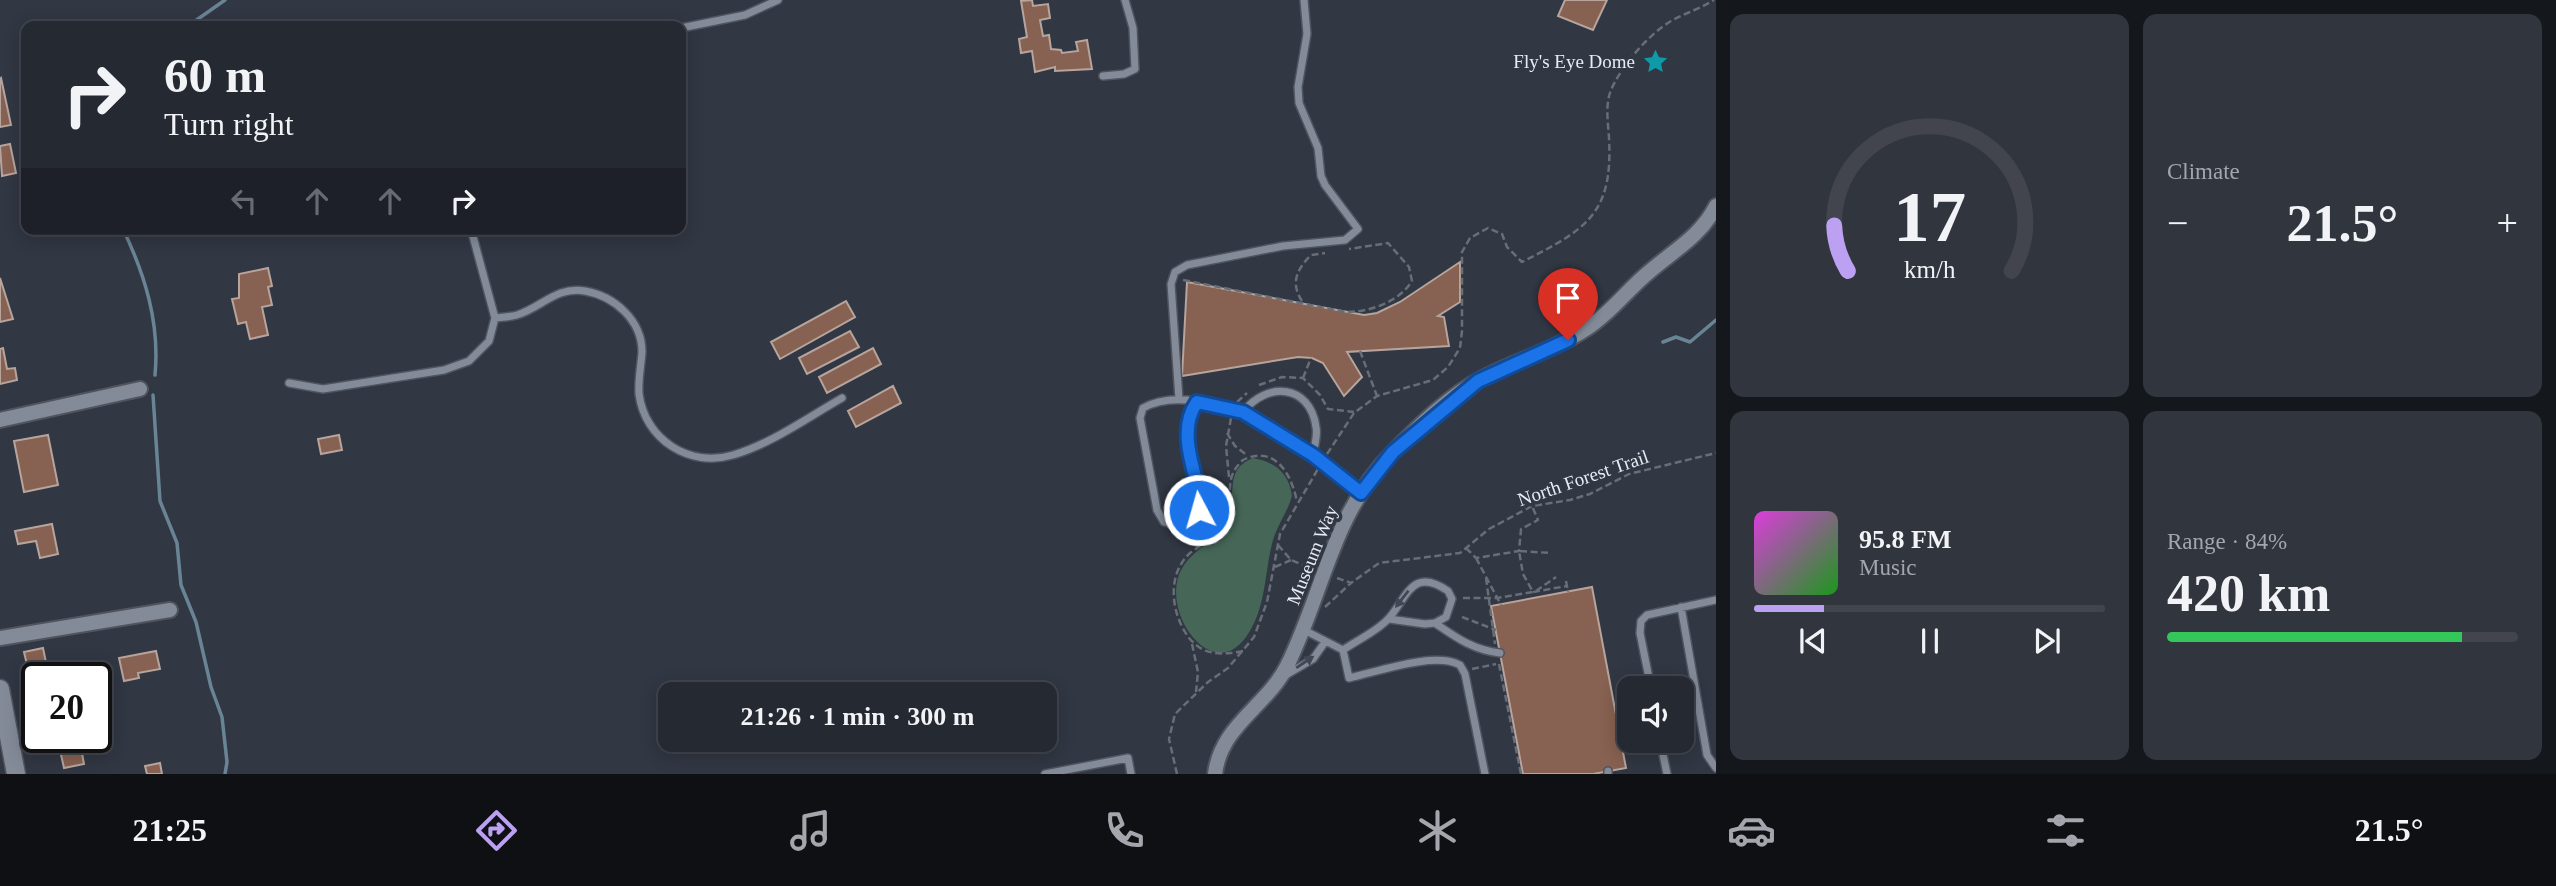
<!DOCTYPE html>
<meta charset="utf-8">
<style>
:root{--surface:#252932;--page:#31353e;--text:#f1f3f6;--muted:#a3a6ac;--line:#42454d;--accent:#bca0f2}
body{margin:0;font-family:"Times New Roman",serif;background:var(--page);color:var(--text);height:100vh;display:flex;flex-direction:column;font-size:26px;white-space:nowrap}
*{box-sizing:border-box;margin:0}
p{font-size:23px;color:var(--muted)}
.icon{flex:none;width:38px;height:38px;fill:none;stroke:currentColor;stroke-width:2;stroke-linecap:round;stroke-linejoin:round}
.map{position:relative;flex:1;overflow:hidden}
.drawer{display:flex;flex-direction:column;gap:14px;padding:14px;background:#14171c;width:840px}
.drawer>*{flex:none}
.guide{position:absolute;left:21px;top:21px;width:665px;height:214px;border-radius:14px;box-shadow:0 4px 18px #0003,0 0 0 2px var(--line);background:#252932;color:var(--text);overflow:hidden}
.buttons{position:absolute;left:1617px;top:676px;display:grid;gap:14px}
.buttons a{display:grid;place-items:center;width:77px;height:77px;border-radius:14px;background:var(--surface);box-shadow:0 4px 18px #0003,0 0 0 2px var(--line);font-size:35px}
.speed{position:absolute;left:21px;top:662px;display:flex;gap:14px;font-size:35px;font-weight:700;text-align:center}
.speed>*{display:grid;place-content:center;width:91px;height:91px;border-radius:50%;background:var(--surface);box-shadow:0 4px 18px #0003,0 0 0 2px var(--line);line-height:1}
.speed .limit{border:4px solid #111;border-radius:10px;background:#fff;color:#111}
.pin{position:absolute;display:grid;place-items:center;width:60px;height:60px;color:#fff;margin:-72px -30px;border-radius:50% 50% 50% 0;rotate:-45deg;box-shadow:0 0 7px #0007}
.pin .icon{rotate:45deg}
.me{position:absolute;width:77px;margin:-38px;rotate:354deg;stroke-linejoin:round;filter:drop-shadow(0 0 5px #0008)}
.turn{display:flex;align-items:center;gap:24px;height:147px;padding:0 28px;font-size:32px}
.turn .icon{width:91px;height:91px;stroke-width:2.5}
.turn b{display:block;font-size:49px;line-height:60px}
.lanes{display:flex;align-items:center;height:66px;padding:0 28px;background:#0003;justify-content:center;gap:35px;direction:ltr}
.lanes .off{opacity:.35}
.big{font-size:52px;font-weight:700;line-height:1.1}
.drawer .card{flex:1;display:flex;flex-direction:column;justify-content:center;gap:10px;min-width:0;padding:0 24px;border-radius:14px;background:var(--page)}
.drawer .dial{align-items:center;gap:0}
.dial svg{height:182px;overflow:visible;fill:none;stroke:var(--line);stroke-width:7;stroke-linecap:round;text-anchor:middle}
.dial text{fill:var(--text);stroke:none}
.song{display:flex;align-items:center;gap:21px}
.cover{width:84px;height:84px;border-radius:10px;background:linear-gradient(135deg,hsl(300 70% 55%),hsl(120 70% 35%))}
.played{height:7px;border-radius:4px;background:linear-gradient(90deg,var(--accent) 20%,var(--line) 20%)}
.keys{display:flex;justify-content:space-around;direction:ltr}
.heat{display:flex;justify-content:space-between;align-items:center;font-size:38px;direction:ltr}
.charge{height:10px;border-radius:5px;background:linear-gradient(90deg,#34c759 84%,var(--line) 0)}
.drawer .tiles{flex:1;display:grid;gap:14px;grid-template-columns:repeat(2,1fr)}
.trip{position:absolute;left:658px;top:682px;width:399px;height:70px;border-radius:14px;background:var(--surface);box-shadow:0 4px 18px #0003,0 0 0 2px var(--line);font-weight:700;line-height:70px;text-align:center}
.menu{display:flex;height:112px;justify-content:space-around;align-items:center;background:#0f1014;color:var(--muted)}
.menu .icon{width:49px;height:49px}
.menu .on{color:var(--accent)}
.menu b{font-size:32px;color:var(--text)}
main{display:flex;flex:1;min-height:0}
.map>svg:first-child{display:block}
</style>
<main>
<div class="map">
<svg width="1716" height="774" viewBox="0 0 1716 774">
<rect width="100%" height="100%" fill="#313743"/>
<path fill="#466758" d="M1253,458C1275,462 1289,473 1292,496C1288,511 1278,524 1273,540C1264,572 1267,608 1246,637C1214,682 1166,620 1178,578C1186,550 1218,543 1228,517C1237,494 1224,469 1253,458Z"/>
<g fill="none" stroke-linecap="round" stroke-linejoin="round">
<path stroke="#698495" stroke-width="3.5" d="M188,26L225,0
M123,229C145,275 160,323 155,375
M1663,342L1676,337L1690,342L1716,320
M153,395L160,501L177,543L181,585L196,622L211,687L222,717L227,762L225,774"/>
</g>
<path fill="#876151" stroke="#b6a49d" stroke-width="2" d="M1032,0L1033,6L1048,4L1050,18L1040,20L1043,36L1049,35L1051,49L1061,50L1062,53L1078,51L1076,42L1087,40L1092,69L1055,71V67L1035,72L1032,51L1021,53L1019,39L1027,37L1021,1Z
M1565,0H1607L1593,30L1558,16Z
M1,78L11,125L0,127V79Z
M10,144L16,173L2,176L0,146Z
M1460,262V302L1438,316L1444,317L1449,346L1347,352L1362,377L1344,396L1323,363L1312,358L1298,357L1182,376L1187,282L1364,315L1377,313L1400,302Z
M268,268L272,286L268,287L272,305L262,307L268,335L250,339L246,322L238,324L232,299L239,298V274Z
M0,278L13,319L0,322Z
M846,301L855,317L780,359L771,342Z
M850,331L859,347L807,374L799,358Z
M3,348L7,369L15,368L17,380L0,384V349Z
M873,348L881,364L827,393L819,377Z
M893,386L901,403L856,427L848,411Z
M48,435L58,485L24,492L14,441Z
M339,435L342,450L321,454L318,439Z
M52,524L58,554L40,558L36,541L18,544L15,531Z
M1592,587L1626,768L1593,774H1523L1491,606Z
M43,648L49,677H37V685L32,686L24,652Z
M156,651L160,669L138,673L139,678L124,681L119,658Z
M57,737H79L84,764L64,768Z
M160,763L162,774H147L145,766Z"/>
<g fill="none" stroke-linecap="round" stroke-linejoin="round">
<defs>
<path id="service" d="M681,28L745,15L778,0
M1103,76L1124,74L1135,69L1133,28L1125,0
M495,318C502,317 510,317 517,315C541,308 556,286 585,291C614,296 642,320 642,352C641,366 638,380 639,394C645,440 690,468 733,455C771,444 807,418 842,398
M289,383L323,389L444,370L469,361L489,341L495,318L471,229
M1179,399L1171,284L1175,272L1187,265L1283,246L1345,240L1358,229L1325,185L1321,176L1318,148L1299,103L1298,87L1307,34L1304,0
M1197,402C1177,430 1194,469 1201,499C1198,518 1182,527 1164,522L1157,510L1140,418L1143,408C1173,391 1211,404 1243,412
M1313,455L1243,412C1267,381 1310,384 1316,427C1318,436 1314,446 1313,455L1361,492
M1681,607L1707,755L1716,768
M1435,623C1457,638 1473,650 1500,653
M1304,630L1343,650L1349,678C1377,672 1435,651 1460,665L1465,674L1485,774
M1343,650C1357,640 1378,631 1389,618C1407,598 1412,566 1448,591L1452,599L1446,617L1435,623L1425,624L1389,619
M1286,675L1313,659L1325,642
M1651,688L1640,633L1641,621L1647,615L1716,600
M1682,708L1698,705
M1660,740L1667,774
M1608,771V774
M1045,774L1128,758L1131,774"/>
<path id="minor" d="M0,420L140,389
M0,638L170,610
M1215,774C1221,725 1267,706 1287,666C1325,589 1331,514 1395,450C1420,425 1450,395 1481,379C1515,361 1554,350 1586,329C1611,313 1627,290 1649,272C1673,251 1701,236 1716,206"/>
<path id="tertiary" d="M0,689L16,774"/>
</defs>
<use href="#service" stroke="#4f545e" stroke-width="10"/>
<use href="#minor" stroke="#4f545e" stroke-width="18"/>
<use href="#tertiary" stroke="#4f545e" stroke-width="21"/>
<path stroke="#686e78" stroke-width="2.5" stroke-dasharray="7 3.5" stroke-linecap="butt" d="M1183,280L1346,312C1370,312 1399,302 1412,281L1409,267L1388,243L1349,249
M1302,301C1290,283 1297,269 1311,255L1325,253
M1360,351L1377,396
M1303,378L1311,358
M1259,385L1282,377L1303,378L1320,395L1328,409L1354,412
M1237,402L1247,393
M1227,433L1235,446L1248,456
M1327,454L1354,413L1377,396L1433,380L1448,367L1460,348L1462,331V252L1470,238L1488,228L1502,234L1507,247L1522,262C1587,229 1613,214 1609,138C1608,122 1605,105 1611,90C1622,65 1648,35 1671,21C1685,13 1700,9 1714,0
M1229,477L1226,446L1231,418
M1278,545L1291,560L1312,569
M1466,548L1476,558L1519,551L1521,529L1538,520L1532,506
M1476,558L1501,605
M1275,567L1291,560
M1337,578L1351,583L1379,563L1460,553L1489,529L1532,506L1570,500L1590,494L1629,474L1716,453
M1486,578L1495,644
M1566,581L1568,592
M1536,591L1556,577
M1533,592L1567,586
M1463,598H1497L1533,592L1523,574L1519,551L1551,553
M1325,607L1351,583
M1462,617L1496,630
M1192,644L1198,672L1196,692
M1243,651C1222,655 1204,656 1189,638C1171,614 1166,575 1190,553C1203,543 1219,536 1225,520C1236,496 1221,480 1243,460C1275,444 1292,475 1297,502
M1499,664L1521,774
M1472,669L1496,664
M1177,774L1169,739L1175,714L1208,682L1228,668L1254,637L1267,602L1280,534L1318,469"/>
<use href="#service" stroke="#838b99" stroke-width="7"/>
<use href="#minor" stroke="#838b99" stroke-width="14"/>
<use href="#tertiary" stroke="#838b99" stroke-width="18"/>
</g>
<defs><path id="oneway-solid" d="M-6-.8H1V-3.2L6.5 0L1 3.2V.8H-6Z" transform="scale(1.75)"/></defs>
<g fill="#414854">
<use href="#oneway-solid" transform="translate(1402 599) rotate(128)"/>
<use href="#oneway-solid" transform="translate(1305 662) rotate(-34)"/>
</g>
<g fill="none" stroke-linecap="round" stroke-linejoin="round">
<defs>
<path id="route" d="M1199,510L1201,499C1194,469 1177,430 1197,402L1243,412L1313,455L1361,493L1393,452L1478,381L1568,340"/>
</defs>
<use href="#route" stroke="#114b97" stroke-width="18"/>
<use href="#route" stroke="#1a73e8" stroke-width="12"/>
</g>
<defs>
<symbol id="sight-bare" viewBox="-9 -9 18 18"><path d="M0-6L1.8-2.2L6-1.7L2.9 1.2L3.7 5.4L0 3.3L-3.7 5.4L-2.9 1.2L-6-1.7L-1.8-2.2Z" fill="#0f9aa8" stroke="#313743" stroke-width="2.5" paint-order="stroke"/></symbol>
</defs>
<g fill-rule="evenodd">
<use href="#sight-bare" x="1638" y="44" width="35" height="35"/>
</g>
<g text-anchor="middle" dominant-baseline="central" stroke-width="7" stroke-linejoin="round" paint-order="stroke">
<g font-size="19" fill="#e7ebf3" stroke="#313743" text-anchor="end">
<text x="1635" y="61">Fly's Eye Dome</text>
</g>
<g font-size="19" fill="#e7ebf3" stroke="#313743">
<text transform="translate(1583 478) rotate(-19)">North Forest Trail</text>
<text transform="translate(1312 555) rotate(-68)">Museum Way</text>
</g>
</g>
</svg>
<div class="buttons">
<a><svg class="icon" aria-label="sound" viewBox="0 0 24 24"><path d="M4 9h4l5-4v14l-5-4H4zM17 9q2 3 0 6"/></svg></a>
</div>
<div class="speed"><div class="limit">20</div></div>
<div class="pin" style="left:1568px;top:340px;background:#d93025"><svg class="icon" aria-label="arrive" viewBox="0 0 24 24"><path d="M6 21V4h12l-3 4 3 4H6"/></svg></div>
<svg class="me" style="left:1199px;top:510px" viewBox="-20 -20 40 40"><circle r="17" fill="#1a73e8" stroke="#fff" stroke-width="3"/><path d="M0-11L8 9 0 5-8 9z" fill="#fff"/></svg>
<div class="trip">21:26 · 1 min · 300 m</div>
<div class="guide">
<div class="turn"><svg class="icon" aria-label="right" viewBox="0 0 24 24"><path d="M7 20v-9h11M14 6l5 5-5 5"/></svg><div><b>60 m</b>Turn right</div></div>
<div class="lanes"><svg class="icon off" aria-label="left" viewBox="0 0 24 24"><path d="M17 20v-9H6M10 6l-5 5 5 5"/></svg><svg class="icon off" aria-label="ahead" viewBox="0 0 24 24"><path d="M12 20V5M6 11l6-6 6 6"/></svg><svg class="icon off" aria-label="ahead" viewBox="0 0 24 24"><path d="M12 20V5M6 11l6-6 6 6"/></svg><svg class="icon" aria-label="right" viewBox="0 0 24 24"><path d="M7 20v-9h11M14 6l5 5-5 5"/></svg></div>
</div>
</div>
<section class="drawer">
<div class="tiles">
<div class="card dial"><svg viewBox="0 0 100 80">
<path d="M14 69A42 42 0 1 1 86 69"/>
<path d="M14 69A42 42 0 0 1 8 49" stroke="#bca0f2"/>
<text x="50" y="56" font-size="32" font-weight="700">17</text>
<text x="50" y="72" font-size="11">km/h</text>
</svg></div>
<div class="card"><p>Climate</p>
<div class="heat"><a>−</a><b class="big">21.5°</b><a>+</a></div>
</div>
<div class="card">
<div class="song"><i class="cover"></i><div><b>95.8 FM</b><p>Music</p></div></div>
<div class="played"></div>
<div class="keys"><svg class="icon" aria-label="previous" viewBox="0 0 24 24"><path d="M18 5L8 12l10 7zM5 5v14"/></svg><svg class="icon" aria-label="pause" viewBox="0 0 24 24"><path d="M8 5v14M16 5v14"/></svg><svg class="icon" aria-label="next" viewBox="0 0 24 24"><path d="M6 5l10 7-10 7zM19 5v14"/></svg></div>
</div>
<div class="card"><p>Range · 84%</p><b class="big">420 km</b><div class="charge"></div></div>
</div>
</section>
</main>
<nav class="menu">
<b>21:25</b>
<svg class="icon on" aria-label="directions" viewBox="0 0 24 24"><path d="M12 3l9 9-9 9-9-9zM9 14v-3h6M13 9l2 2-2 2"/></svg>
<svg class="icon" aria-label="music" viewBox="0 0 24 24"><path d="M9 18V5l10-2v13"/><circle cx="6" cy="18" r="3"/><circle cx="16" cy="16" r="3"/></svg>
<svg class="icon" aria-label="phone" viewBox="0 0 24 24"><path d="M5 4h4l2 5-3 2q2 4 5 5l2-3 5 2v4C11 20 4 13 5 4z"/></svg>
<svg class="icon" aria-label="climate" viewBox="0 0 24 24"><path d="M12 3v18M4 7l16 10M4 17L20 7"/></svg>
<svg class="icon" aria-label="car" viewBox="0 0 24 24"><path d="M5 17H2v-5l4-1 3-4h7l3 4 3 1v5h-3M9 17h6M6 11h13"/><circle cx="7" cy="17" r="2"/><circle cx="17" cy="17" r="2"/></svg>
<svg class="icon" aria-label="filters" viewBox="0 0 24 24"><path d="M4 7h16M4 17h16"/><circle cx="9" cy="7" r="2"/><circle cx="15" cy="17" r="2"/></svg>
<b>21.5°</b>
</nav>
